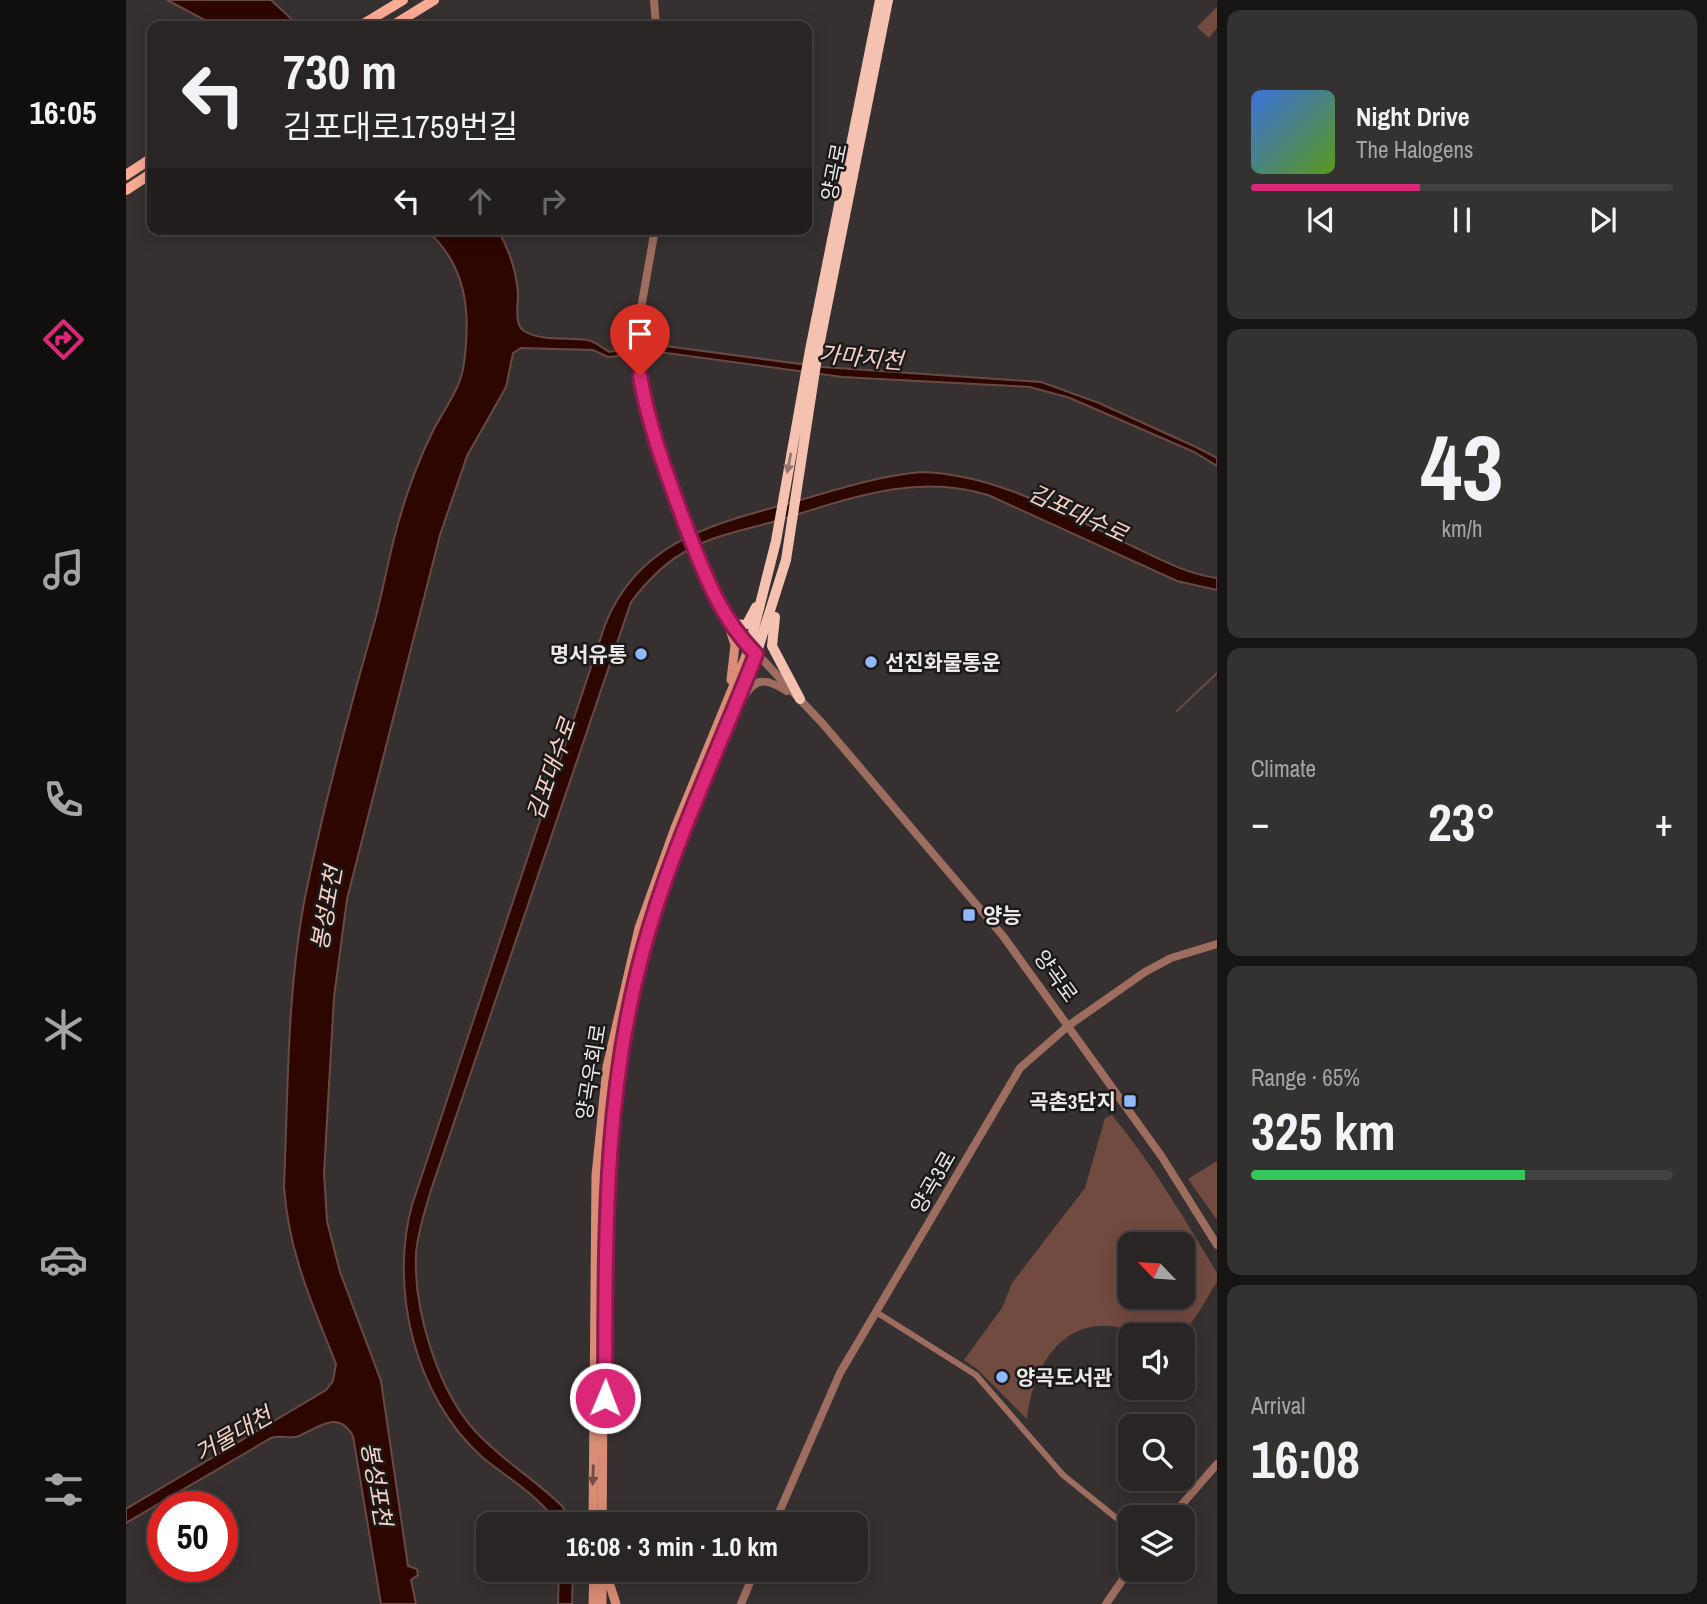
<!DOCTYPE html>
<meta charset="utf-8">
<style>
:root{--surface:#282524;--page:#343131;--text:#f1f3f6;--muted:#a5a5a6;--line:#444241;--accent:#db2777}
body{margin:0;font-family:"Archivo Narrow","Noto Sans KR",sans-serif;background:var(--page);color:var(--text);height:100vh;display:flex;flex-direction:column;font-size:26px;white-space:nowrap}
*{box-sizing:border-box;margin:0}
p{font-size:23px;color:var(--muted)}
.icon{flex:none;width:38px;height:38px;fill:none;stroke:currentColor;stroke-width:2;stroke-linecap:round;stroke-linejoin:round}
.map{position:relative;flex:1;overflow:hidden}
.panel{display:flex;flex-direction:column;gap:10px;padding:10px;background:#161414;width:490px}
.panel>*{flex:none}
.top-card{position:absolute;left:21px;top:21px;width:665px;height:214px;border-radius:14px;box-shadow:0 4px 18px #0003,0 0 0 2px var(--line);background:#282524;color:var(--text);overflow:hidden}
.needle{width:46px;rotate:295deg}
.fabs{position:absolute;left:992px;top:1232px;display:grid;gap:14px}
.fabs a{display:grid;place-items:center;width:77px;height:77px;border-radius:14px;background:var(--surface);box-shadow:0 4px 18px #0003,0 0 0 2px var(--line);font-size:35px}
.speed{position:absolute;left:21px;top:1491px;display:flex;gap:14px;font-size:35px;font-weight:700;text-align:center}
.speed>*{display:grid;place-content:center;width:91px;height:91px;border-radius:50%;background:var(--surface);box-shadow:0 4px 18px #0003,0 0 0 2px var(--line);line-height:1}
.speed .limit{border:10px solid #d22;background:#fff;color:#111}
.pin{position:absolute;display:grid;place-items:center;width:60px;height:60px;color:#fff;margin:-72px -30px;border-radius:50% 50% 50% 0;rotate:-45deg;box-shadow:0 0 7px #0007}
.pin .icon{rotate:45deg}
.me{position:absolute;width:77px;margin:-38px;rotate:1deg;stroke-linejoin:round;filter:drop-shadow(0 0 5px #0008)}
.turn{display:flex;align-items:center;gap:24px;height:147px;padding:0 21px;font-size:32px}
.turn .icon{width:91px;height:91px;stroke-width:2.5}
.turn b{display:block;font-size:49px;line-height:60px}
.lanes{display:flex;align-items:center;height:66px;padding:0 21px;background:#0003;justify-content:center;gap:35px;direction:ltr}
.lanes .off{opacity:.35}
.big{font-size:52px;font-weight:800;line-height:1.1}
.panel .tile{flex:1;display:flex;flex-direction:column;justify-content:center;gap:10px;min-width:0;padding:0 24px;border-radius:14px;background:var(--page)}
.panel .dial{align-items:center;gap:0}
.dial b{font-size:91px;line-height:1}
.song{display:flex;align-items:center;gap:21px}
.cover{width:84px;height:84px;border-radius:10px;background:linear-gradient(135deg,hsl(220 70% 55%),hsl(90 70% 35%))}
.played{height:7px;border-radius:4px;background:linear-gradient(90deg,var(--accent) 40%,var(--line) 40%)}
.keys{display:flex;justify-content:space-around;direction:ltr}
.heat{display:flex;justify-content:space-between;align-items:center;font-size:38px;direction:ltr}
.charge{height:10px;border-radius:5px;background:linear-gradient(90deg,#34c759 65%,var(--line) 0)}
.trip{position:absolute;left:350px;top:1512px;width:392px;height:70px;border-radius:14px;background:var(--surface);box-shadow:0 4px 18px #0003,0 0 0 2px var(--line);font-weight:800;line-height:70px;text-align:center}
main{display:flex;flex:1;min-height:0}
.menu{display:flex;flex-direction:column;width:126px;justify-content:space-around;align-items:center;background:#100f0e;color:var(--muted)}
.menu .icon{width:49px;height:49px}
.menu .selected{color:var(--accent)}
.menu b{font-size:32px;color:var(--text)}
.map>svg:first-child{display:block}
</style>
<main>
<nav class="menu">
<b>16:05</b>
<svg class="icon selected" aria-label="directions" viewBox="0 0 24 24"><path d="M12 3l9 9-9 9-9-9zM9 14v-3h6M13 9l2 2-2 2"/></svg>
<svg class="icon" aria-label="music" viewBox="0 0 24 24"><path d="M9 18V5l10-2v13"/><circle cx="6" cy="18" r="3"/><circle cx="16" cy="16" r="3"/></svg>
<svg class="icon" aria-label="phone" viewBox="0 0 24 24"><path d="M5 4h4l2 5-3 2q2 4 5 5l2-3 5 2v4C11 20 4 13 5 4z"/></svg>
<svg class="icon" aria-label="climate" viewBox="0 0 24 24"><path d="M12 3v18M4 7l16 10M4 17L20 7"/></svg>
<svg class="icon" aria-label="car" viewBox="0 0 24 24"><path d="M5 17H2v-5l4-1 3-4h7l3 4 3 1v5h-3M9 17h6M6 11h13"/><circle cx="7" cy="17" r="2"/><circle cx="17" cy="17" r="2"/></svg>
<svg class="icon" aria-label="filters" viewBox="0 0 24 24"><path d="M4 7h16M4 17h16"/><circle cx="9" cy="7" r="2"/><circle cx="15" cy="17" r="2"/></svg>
</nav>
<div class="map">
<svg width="1091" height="1604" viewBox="0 0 1091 1604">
<rect width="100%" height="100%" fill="#363130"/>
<path fill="#724b40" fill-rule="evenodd" d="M1091,7V28L1083,38L1071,27Z
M986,1115C1027,1165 1058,1218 1091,1273V1282C1080,1297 1067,1330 1048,1335C1025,1341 1006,1328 984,1326C930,1322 906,1374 901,1419L851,1369L838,1360L876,1308L886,1283L959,1188L979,1118ZM1057,1244V1297H1004V1244Z
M1091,1161V1220L1062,1179Z"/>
<path fill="#2e0600" stroke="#674a45" stroke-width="2" d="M41,0H145L173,26H90Z
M299,229H371C383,248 391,273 392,295C392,305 388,325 398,331C416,342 442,337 461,340C472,342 476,349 484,352L517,343L697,367L915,382L973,403L1070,447L1091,458V466L1068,452L944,398L904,387L716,377L533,352L482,357L467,350L395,348L387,353L380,387L341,456L314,535L221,899L208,997L198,1173L201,1221L214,1272L255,1381L282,1566L291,1569L292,1575L285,1580L290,1604H255L227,1436C212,1409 192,1428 173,1436C164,1440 155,1434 145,1438L0,1523V1509L200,1390L207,1381L210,1364C186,1303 163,1254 158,1187C162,1094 161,999 177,908C195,815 220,722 246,631C255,601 260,570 268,539C277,503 289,468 305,435C316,411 335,390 338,363C345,312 341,264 299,229Z
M795,472C871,474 939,515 1006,546C1033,559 1061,574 1091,578V590L1051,581L862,495C789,472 720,500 650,521C622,529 589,535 564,549C540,561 521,581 505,602L305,1190C299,1210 292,1231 290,1253C287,1309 312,1392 351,1433C377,1461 410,1480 437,1507L445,1524H430C420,1500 377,1475 356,1457C289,1397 263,1289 286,1205L479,625C512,539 592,523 671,501C712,489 753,476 795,472Z
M433,1570H447L446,1604H432Z"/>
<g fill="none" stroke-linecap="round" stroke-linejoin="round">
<path stroke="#674a45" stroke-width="2" d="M1051,711L1091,673"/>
<path stroke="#9d6d5f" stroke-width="6" d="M750,1312L850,1375L937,1475L1004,1529"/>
<path stroke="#9d6d5f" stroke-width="8" d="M528,0L530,26
M529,229L511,331V361L520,408L570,554L602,623L697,724L877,936L1036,1157L1091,1245
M614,703C628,678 637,676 661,691
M1045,1517L1091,1464
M648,1524L714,1373L894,1068L942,1026L1019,972L1045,958L1091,944
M615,1604L629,1570
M980,1604L1004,1569"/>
<path stroke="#d98c76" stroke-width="9" d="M602,623L609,645L605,680
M467,1524L470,1175L481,1067L513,928L549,828L623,648
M476,1524C479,1349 469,1170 506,997C531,879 586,767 630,655
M479,1570L490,1604
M476,1574V1604
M467,1604L468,1570"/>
<path stroke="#faab94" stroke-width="10" d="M234,26L277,0
M266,26L308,0
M0,175L26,158
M0,190L26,173"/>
<path stroke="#f5c2b2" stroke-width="10" d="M597,612C604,620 610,627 621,624L630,607
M649,617L646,646L674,699
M623,648L650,541L684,350L754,0
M630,655L660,560L692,351L762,0"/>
</g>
<defs><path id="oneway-solid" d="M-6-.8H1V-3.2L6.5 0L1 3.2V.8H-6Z" transform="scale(1.75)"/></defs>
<use fill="#93766d" href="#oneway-solid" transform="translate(663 463) rotate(101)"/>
<use fill="#714d43" href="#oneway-solid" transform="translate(467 1475) rotate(92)"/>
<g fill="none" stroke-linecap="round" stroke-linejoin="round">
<defs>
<path id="route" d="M479,1398C480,1245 476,1100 517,951C544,850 592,752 630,654C594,618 577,571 559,524C541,475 523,428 514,376"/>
</defs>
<use href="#route" stroke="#8e194d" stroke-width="18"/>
<use href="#route" stroke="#db2777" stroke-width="12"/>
</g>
<g fill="#8fb8fd" stroke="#1c1a19" stroke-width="2.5">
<circle cx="515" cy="654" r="7"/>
<circle cx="745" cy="662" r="7"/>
<rect x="836" y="908" width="14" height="14" rx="3.5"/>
<rect x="997" y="1094" width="14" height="14" rx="3.5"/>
<circle cx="876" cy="1377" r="7"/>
</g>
<g text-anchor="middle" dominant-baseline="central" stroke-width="5" stroke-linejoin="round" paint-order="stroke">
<g font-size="21" fill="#ebe8e7" stroke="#1c1a19">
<text transform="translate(708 172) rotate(-79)">양곡로</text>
<text transform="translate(930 976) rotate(54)">양곡로</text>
<text transform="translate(465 1072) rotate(-81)">양곡우회로</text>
<text transform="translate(807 1182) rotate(-60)">양곡3로</text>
</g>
<g font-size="21" font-weight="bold" fill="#ebe8e7" stroke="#1c1a19" text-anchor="start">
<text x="501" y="654" text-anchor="end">명서유통</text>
<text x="759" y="662">선진화물통운</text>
<text x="857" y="915">양능</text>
<text x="990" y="1101" text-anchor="end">곡촌3단지</text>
<text x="890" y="1377">양곡도서관</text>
</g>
<g font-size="23" font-style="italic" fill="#f8d2c6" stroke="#1c1a19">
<text transform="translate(735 357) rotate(5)">가마지천</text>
<text transform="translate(952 513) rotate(25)">김포대수로</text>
<text transform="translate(425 769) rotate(-71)">김포대수로</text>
<text transform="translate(200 908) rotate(-80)">봉성포천</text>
<text transform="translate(107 1434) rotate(-30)">거물대천</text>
<text transform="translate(251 1484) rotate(80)">봉성포천</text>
</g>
</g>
</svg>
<div class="fabs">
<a><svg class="needle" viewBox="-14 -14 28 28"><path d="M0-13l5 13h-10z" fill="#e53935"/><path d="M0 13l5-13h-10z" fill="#a5a5a6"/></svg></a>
<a><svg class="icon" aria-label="sound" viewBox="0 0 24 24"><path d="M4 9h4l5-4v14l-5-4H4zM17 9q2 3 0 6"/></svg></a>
<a><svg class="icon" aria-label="search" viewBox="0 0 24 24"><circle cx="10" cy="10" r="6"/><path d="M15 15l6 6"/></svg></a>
<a><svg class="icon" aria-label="layers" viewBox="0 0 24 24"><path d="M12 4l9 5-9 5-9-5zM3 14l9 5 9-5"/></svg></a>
</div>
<div class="speed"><div class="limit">50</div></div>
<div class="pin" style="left:514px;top:376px;background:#d93025"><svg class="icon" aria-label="arrive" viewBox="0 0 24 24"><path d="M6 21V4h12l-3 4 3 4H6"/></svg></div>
<svg class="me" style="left:479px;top:1398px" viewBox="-20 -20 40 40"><circle r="17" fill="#db2777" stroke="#fff" stroke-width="3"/><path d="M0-11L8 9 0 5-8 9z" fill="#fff"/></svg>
<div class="trip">16:08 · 3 min · 1.0 km</div>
<div class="top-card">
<div class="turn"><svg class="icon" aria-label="left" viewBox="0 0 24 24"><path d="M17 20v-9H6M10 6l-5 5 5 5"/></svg><div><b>730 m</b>김포대로1759번길</div></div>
<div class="lanes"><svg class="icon" aria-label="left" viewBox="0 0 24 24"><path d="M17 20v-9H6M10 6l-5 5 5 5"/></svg><svg class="icon off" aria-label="ahead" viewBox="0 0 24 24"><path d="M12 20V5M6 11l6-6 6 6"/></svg><svg class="icon off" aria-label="right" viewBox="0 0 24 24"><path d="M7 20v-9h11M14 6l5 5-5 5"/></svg></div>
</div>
</div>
<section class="panel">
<div class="tile">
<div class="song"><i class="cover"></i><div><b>Night Drive</b><p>The Halogens</p></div></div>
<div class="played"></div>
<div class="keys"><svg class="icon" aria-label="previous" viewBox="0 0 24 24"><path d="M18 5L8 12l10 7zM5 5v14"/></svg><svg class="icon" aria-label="pause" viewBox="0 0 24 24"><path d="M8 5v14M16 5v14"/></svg><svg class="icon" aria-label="next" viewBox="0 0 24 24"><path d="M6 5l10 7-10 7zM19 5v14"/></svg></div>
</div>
<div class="tile dial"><b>43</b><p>km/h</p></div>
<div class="tile"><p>Climate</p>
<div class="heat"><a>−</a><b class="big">23°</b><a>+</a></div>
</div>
<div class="tile"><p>Range · 65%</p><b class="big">325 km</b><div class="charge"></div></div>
<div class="tile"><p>Arrival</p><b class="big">16:08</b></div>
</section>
</main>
